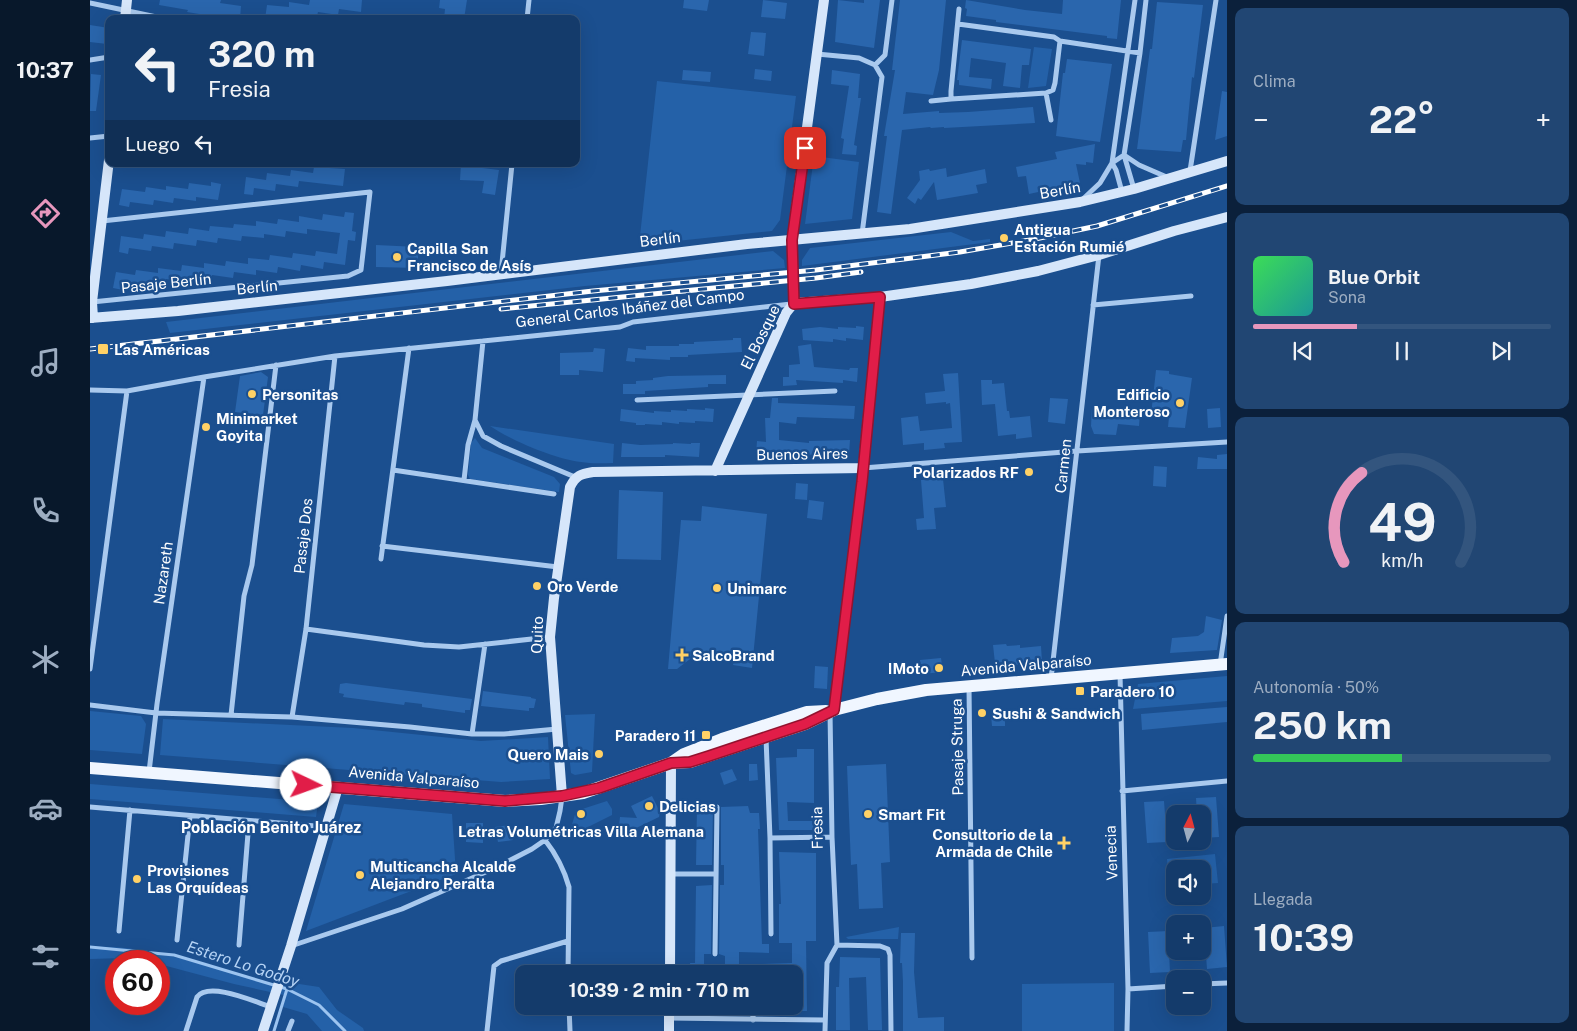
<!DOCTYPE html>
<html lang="es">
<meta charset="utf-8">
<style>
:root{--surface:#143b6b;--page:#214673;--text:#f1f3f6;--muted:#9dadc1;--line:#33557e;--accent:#e797bd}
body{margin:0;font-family:"Public Sans",sans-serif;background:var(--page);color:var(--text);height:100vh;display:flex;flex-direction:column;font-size:19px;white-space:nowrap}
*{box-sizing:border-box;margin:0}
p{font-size:16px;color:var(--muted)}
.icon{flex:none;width:28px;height:28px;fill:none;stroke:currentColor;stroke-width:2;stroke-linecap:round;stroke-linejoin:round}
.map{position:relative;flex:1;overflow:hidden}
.panel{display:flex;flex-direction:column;gap:8px;padding:8px;background:#0b203b;width:350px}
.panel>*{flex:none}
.hud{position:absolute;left:15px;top:15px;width:475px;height:152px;border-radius:10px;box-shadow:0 5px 20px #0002,0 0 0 1px var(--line);background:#143b6b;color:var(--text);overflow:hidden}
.needle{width:32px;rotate:6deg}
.buttons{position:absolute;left:1076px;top:805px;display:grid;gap:10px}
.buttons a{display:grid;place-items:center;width:45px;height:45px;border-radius:10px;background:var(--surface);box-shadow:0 5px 20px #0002,0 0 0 1px var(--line);font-size:25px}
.speed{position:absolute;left:15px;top:950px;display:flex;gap:10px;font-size:25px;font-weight:700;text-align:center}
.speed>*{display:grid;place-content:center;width:65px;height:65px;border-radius:50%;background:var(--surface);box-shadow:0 5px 20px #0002,0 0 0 1px var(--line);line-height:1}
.speed .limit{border:8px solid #d22;background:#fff;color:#111}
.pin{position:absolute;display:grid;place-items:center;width:42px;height:42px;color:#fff;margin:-21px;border-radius:10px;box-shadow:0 2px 8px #0006}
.me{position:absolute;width:55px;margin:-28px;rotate:93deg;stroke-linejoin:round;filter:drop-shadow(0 0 4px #0008)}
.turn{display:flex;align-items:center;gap:18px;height:105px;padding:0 20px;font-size:22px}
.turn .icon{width:65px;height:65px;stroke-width:2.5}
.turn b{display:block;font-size:35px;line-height:42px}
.then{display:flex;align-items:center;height:48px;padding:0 20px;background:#0003;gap:10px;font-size:19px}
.big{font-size:38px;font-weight:700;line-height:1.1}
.panel .card{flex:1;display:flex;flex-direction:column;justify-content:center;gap:8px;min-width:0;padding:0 18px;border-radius:10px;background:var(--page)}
.panel .dial{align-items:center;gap:0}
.dial svg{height:130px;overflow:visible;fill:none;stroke:var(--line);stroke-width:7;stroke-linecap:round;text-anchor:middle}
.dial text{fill:var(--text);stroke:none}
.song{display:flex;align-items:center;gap:15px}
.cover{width:60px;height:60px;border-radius:8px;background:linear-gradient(135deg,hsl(130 70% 55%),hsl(180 70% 35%))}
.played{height:5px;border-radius:2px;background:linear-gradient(90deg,var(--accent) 35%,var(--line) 35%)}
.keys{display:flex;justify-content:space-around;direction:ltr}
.heat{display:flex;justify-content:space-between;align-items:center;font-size:28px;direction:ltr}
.charge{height:8px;border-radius:4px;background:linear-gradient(90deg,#34c759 50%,var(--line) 0)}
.trip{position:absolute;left:425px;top:965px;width:288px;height:50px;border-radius:10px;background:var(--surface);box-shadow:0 5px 20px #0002,0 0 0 1px var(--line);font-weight:700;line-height:50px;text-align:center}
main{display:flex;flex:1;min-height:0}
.menu{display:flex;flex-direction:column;width:90px;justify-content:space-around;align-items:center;background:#08182b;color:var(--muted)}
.menu .icon{width:35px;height:35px}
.menu .current{color:var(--accent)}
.menu b{font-size:22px;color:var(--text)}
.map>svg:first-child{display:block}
</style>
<main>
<nav class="menu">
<b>10:37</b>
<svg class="icon current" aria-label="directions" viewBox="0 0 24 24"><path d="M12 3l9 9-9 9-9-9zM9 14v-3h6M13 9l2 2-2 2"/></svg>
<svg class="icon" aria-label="music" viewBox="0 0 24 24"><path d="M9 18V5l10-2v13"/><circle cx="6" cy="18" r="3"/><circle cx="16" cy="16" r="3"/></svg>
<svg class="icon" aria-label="phone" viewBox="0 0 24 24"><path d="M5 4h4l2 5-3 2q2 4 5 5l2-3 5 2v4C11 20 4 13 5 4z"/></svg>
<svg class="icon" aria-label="climate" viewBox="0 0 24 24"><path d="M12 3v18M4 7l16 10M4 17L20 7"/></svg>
<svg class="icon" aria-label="car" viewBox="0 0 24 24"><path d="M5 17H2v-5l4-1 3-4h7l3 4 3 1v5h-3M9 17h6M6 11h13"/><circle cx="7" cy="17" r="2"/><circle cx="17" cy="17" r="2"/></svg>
<svg class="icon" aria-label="filters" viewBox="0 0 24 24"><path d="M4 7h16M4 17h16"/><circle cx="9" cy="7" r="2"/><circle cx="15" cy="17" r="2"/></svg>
</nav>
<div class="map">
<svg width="1137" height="1031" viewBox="0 0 1137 1031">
<rect width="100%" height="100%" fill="#1b4f8f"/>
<path fill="#2461a8" d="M944,47L962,49L956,86L938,88Z
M567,81L706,96L690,220L682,231L549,245Z
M724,156L769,162L762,219L715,224Z
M861,232L883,241L900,239V242L712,266V260L720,248Z
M683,251L694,260L695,268L495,286L80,333L76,322Z
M400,426L524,444L523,463C513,463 502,464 491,462C465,459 422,441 400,426Z
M385,438L392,448L464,477L470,484L469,492L380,479L378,475L381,443Z
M1137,676V701L1043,709L1048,684Z
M0,711L51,716L56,724L52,754L0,750Z
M505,714L502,772L485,775L481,773L475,715Z
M73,719L263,728L391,741L458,737L460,779L411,782L70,755Z
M0,784L227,802H228L226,817L0,799Z
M517,801L522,809V815L484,834L480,831L486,811Z
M254,804L362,814L366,874L216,931Z
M1125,854L1128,883L1113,884L1112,869H1085V887H1079L1077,859Z
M809,927L808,939H758L756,937Z
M0,947C67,944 130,973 195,986L196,982L229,987L247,1010L273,1028L274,1031H232L217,1014L193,1007L194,995L144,984L69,964V961L34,958L0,959Z
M1024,983V1031H932V984Z"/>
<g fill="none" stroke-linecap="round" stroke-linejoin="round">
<path stroke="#9cc4f0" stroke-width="3" d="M0,947L84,955L197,989L229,1005L255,1031
M184,1031L197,989"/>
</g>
<path fill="#2a66ad" d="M70,0H131L130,3L151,6L150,19H140L97,12L98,10L69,5Z
M220,0H272L271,12L249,9L248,15L228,12L227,16L207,14V19L185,17L184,19H175L177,5L199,7V2L219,5Z
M350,0H377L374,19H354L355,9L349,8Z
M594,0H619L617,11L593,8Z
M673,0L697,3L695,19L671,17Z
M748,0L774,3V0H790L784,48L745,42Z
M810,0H856L849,70L843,95L816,92L813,114L849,111V113L878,112L943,107L945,123L854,128V127L841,128L840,127L812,130L801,214L787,212L797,136H794L805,70H802Z
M876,0L935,10L972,14L973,0H1031L1027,39L1017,38V36L906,22V20L876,16L877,9L875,8Z
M1067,2L1113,5L1104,78L1102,77L1096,140H1093L1091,152L1047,149L1060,49H1062Z
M0,25L19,28L17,44L0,42Z
M661,32L676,33L674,56L658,54Z
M872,40L941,49L939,65H932L930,88L913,86L916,63L881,58L879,77L902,79L901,89L869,85V80H867Z
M977,59L1022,64L1010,142L966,136L973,73H975Z
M665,69L682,71L681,81L664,79Z
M593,70L621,72L620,82L592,80Z
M742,70L770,74L768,98H771L764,145L767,146L766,155L752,154L754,139L751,138L759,86L741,84Z
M1,74L11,75L6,111H0Z
M1132,91L1137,92V136L1125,140Z
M1005,144L1003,163L996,162V165L986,164L990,183L939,194L936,176L928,177L926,167L967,159L965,152Z
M371,164H384V167L409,170L405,195L392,193L394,181L370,180Z
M224,167L255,169L253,186L209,181L208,187L186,184L185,191L164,188L163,195L154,194L156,177L176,180L177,173L200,176L201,170L223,173Z
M856,168L857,177L895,169L897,183L886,185L888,193L847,200L844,182L831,200L828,198L825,204L817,198L830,180L829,171L839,169L840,171Z
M121,182L131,184L128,200L106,197V201L84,198L83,203L64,200L63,205L40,202L39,207L29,205L32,189L55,192L56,187L76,190V186L98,189L99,183L121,186Z
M255,212L264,213L262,231L266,232L265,241L258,240L255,265L234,262L233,269L211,265L210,271L188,267L187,273L166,270V275L144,272L143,278L122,275V281L100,278L99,282L76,279V285L54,282L53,288L33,285V290L23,288L26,272L45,275L46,270L68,273V268L91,271L92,265L114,268V263L135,266L136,261L158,264V258L179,260L180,255L202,258L203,253L225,256L226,251L247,254L250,233L217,229V234L196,231L195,237L174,234V238L152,236L151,241L128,238L127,243L107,240L106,246L84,243L83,249L62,246L61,251L39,248L38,254L29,252L31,236L53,239L54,234L75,237L76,231L98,234L99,228L119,231L120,226L143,228L144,224L166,226V221L187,224L188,219L209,222V216L232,220L233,214L254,217Z
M286,245L328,247V268L286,267Z
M766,326L774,327L773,340L756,338V341L743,339V342L713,340L712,329L730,327L748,329V327L766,328Z
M643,338H651L652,352L598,355V357H580V360L545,358V362L536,361L538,348L556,350V346H589V344H604V342L643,340Z
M721,344L724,367L759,370L760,368H768L767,382L753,380V383L706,380L707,385L693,386V377H699V365L710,364L708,346Z
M504,348L515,349L513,372L489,370V375H470V353L503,352Z
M1066,370L1079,371V374L1102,378L1095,428L1078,427L1079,417L1061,415Z
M171,372L178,377L173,415L145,412L150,376Z
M868,373L872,442L854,443L855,448L834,450V443L813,445L811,418L828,416L830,431L862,428L860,403L856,404V402L836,404L835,393L855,391L853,374Z
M636,375V384H618V387L555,391V394H533V384H546V381L563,380V378L578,376Z
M891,380H902V384L914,383L917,411H919L920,418L940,416L942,437L926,439V434L908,436L905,404L892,405Z
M682,398H688V403L765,406L764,419L707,417L706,424L689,422V440L719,443V441L760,440L759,454L744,453L743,454L727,453V455L710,454V456L666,455L667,441L676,442L675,418H680Z
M960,398L978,399L975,424L958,422Z
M1002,407L1016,408V415H1035V413L1050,414L1049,426L1028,424L1026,435L1004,434L1001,426Z
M615,408L624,409L623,422L605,421V423L589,422V424L572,422V425L555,424V425H546V423L530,421L531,409L564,413V411L581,412V410L597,411V409L615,410Z
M1130,408L1131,427L1118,428L1117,409Z
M532,443L550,445L583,444V443L601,444V443H610L609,457L575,455V457H531Z
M1137,454V469H1107L1108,457L1127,459V455Z
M1064,466L1077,467L1076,487L1063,486Z
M853,479L856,507L844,508L846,529L827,530L826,519L834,518L831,480Z
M706,483L718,484L717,500L705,499Z
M529,490L573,492L571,560L527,559Z
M719,500L734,502L732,520L717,518Z
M612,506L677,514L662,668L643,665L644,661L604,656L587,669H578L591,520L611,521Z
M1116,616L1132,620L1127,650L1080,653L1082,638L1108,636L1114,632Z
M916,644L917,646L930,645V648L951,646L952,663L922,665V661L905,663L903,645Z
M851,658L853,672L832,674L830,660Z
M725,666L738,667L737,689L724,688Z
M256,683L382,699L380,710H375V713L332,707V704L315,702L314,705L253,697L254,694L249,693L250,684Z
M393,691L441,697V698L446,699L444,708H439V711L391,706Z
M1137,707V722L1052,730L1051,714Z
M905,709H915V726H902L901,715H905Z
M707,749H724V803L697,802L698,821H724V830H689L686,758L707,757Z
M659,764H667L668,780L659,781Z
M796,764L800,862L791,863L793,908L769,909L767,864L761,865L757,766Z
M642,769L647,780L634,785L630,773Z
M562,796L570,812L569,817L540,831L539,836L528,835L530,817L547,818L541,806Z
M1126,797L1129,837L1112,838V814H1107L1106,798Z
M1074,801L1077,842L1057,843L1054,802Z
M658,806L660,813H669L670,829H668L672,944H679V953L649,952V974H635V956L629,954L630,885H634V865H631V807Z
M607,807H623L622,865H606Z
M376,823H393V843L376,842Z
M420,825L423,840L408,842L405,827Z
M689,852L726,853V941H716L717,1011H704V974H672V964L702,963V943H689V904H691Z
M622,885L621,954H614V973H601L600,963H605L606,886Z
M1134,926L1137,967L1117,969L1114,928Z
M1078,931L1080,972L1060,973L1058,932Z
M811,933H825L824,972L828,1018L854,1017V1031H813V982L812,963H810Z
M750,957L790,958L792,1030H778L776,977L759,978L760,1030H746V987H749Z"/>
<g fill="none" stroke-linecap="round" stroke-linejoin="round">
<path stroke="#a9c9ee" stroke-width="5" d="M0,3L76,19
M437,19L439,0
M868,24L964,37L970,41L965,83L963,90L956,93L861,99V91L869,9
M970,41L1050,53
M727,54L769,58L785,65L792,77L772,234
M0,60L19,57
M785,65L795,55L802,0
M956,93L961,120
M841,101L861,99
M0,138L19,136
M1100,171L1126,0
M1044,189L1034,155L1050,53L1056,0
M1032,192L1026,170L1022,163L1045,0
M993,199L1010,183L1022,163L1034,155L1049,165L1079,178
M411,273L422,164
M2,302L258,276L271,270L280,192L12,221
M1003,305L1101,296
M393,341L385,420L393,436L411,446L485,477
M0,390L37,391L114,377L245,356L530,327L543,322L701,304
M547,400L745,391
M303,470L464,494
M374,480L378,445L385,420
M292,546L468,567
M291,559L319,348
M216,629L334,645L369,647L460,637
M1130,665L1137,616
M0,669L37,391
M1030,674L1038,989L1037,1031
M961,679L1009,255
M879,686L882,958
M0,705L66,713L202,717L320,727L382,734H414L467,729
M744,709L773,468L987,451L1137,442
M740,712L742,837L747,945
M141,715L154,596L162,565L186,365
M202,717L216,629L245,356
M382,734L395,644
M676,738L680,838L681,934
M59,772L67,704L114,377
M1032,791L1137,781
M0,807L237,827
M680,838L742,837
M455,840C466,854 474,869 479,887L478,974
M581,874H626
M29,931L40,810
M87,940L100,816
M149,945L159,821
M747,945L790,946L798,949L800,955L801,1031
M201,946L312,909L407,867L442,849L455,840L466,828L470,811L472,797
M625,954L627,807
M1112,984L1137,983
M1038,989L1085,986
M479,1006L480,1031
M579,1018L734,1020
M663,1020V1006
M96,1031L107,997C119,981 165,1002 181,1007
M198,1031L202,1021
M397,1031L404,966L411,961L478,941
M735,1031L737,963L747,945"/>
<path stroke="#d6e6fa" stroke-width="10" d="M35,19L37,0
M704,303L790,297L881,284L948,271L1009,255L1084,231L1137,217
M0,318L88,311L357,281L657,244L820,229L990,202L1044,189L1137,161
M3,318L2,302L19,160
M625,471L696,313L704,303L702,240L734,0
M472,796L460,637L464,598L480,487C486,475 491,474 503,472L773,468L790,297
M580,974L581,763
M173,1031L201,946L248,787
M579,1031V1006"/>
<path stroke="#f0f6ff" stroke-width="12" d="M581,763L594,754L632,739L717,712L736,711
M0,768L415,801L451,799L493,793L581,763L600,762L715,724L744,710L787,699L836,690L1137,664"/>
<defs>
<path id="rail" d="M411,309L726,278L771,272
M0,349L503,291L726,270L870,252L945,239L1007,226L1137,186"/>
</defs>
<use href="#rail" stroke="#fff" stroke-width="5"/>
<use href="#rail" stroke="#1b4f8f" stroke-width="3" stroke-dasharray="9" stroke-linecap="butt"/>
</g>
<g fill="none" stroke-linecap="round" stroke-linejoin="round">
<defs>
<path id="route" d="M216,785L415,801L472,796L509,788L581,763L600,762L619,756L715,724L744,710L772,482L790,297L704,304L702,240L715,148"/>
</defs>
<use href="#route" stroke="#92132f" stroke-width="12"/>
<use href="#route" stroke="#e11d48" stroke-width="9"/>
</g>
<g fill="#ffd166" stroke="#1b4f8f" stroke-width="2">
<circle cx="914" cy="238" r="5"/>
<circle cx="307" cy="257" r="5"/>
<rect x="7" y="343" width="12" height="12" rx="2.5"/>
<circle cx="162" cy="394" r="5"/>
<circle cx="1090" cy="403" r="5"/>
<circle cx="116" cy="427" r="5"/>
<circle cx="939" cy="472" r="5"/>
<circle cx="447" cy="586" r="5"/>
<circle cx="627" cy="588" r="5"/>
<path d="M589.5 647.5h5v5h5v5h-5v5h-5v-5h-5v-5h5z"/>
<circle cx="849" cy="668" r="5"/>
<rect x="985" y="686" width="10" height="10" rx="2.5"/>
<circle cx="892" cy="713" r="5"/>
<rect x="611" y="730" width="10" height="10" rx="2.5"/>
<circle cx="509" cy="754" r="5"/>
<circle cx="559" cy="806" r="5"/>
<circle cx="491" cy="814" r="5"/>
<circle cx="778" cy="814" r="5"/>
<path d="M971.5 835.5h5v5h5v5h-5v5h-5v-5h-5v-5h5z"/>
<circle cx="270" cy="875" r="5"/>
<circle cx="47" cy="879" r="5"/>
</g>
<g text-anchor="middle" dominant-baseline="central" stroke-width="5" stroke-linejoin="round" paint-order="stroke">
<g font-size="15" fill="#fff" stroke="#1b4f8f">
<text transform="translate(970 190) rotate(-10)">Berlín</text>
<text transform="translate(570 239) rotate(-7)">Berlín</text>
<text transform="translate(76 283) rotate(-6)">Pasaje Berlín</text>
<text transform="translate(167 287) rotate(-6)">Berlín</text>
<text transform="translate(540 308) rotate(-7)">General Carlos Ibáñez del Campo</text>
<text transform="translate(670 337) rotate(-64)">El Bosque</text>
<text transform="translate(712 454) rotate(-1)">Buenos Aires</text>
<text transform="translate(973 466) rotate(-84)">Carmen</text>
<text transform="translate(213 536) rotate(-84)">Pasaje Dos</text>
<text transform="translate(73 573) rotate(-82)">Nazareth</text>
<text transform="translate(447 635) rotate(-88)">Quito</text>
<text transform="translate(936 665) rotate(-5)">Avenida Valparaíso</text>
<text transform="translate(867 747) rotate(-91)">Pasaje Struga</text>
<text transform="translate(324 777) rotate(5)">Avenida Valparaíso</text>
<text transform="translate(727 828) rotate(-91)">Fresia</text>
<text transform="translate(1021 853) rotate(-92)">Venecia</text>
</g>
<g font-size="15" font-weight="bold" fill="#fff" stroke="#1b4f8f" text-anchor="start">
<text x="924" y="229">Antigua<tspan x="924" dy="17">Estación Rumié</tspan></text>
<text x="317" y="248">Capilla San<tspan x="317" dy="17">Francisco de Asís</tspan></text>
<text x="24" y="349">Las Américas</text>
<text x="172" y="394">Personitas</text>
<text x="1080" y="394" text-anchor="end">Edificio<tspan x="1080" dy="17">Monteroso</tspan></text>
<text x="126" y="418">Minimarket<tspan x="126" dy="17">Goyita</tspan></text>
<text x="929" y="472" text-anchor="end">Polarizados RF</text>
<text x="457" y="586">Oro Verde</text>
<text x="637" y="588">Unimarc</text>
<text x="602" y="655">SalcoBrand</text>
<text x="839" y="668" text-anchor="end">IMoto</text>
<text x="1000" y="691">Paradero 10</text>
<text x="902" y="713">Sushi &amp; Sandwich</text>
<text x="606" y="735" text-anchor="end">Paradero 11</text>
<text x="499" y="754" text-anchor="end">Quero Mais</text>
<text x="569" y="806">Delicias</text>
<text x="788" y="814">Smart Fit</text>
<text x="491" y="831" text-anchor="middle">Letras Volumétricas Villa Alemana</text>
<text x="963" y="834" text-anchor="end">Consultorio de la<tspan x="963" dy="17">Armada de Chile</tspan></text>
<text x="280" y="866">Multicancha Alcalde<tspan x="280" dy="17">Alejandro Peralta</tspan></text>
<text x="57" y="870">Provisiones<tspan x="57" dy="17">Las Orquídeas</tspan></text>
</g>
<g font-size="16" font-weight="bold" fill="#fff" stroke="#1b4f8f">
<text x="181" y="827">Población Benito Juárez</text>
</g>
<g font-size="16" font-style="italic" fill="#b5d3f5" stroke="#1b4f8f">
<text transform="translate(153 964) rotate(18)">Estero Lo Godoy</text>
</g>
</g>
</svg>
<div class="buttons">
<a><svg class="needle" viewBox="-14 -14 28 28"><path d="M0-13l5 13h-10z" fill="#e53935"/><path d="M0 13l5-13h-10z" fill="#9dadc1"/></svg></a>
<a><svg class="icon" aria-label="sound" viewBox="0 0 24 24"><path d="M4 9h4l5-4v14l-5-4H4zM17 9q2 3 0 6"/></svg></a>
<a>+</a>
<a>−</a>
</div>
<div class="speed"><div class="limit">60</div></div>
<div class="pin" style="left:715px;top:148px;background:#d93025"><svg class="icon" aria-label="arrive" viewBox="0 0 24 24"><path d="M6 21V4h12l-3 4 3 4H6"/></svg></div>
<svg class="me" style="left:216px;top:785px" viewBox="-20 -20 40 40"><circle r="19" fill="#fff"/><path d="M0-13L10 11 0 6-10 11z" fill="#e11d48"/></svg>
<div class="trip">10:39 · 2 min · 710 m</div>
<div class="hud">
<div class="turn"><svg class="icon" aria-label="left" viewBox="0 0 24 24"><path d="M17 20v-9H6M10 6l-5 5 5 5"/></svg><div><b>320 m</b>Fresia</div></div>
<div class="then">Luego<svg class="icon" aria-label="left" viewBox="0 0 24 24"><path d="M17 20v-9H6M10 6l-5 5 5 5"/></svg></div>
</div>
</div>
<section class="panel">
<div class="card"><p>Clima</p>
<div class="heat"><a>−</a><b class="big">22°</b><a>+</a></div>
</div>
<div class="card">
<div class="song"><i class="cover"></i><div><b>Blue Orbit</b><p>Sona</p></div></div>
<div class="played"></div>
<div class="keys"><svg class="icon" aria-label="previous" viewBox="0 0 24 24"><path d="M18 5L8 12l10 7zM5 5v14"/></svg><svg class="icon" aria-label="pause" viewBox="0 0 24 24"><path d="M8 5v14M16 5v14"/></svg><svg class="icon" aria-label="next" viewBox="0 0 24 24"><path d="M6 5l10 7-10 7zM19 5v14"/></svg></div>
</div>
<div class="card dial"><svg viewBox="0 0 100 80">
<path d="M14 69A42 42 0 1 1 86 69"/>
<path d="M14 69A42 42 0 0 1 25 14" stroke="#e797bd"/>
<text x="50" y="56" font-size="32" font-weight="700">49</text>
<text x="50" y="72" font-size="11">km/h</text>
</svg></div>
<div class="card"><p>Autonomía · 50%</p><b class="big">250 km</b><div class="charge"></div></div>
<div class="card"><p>Llegada</p><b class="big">10:39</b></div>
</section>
</main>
